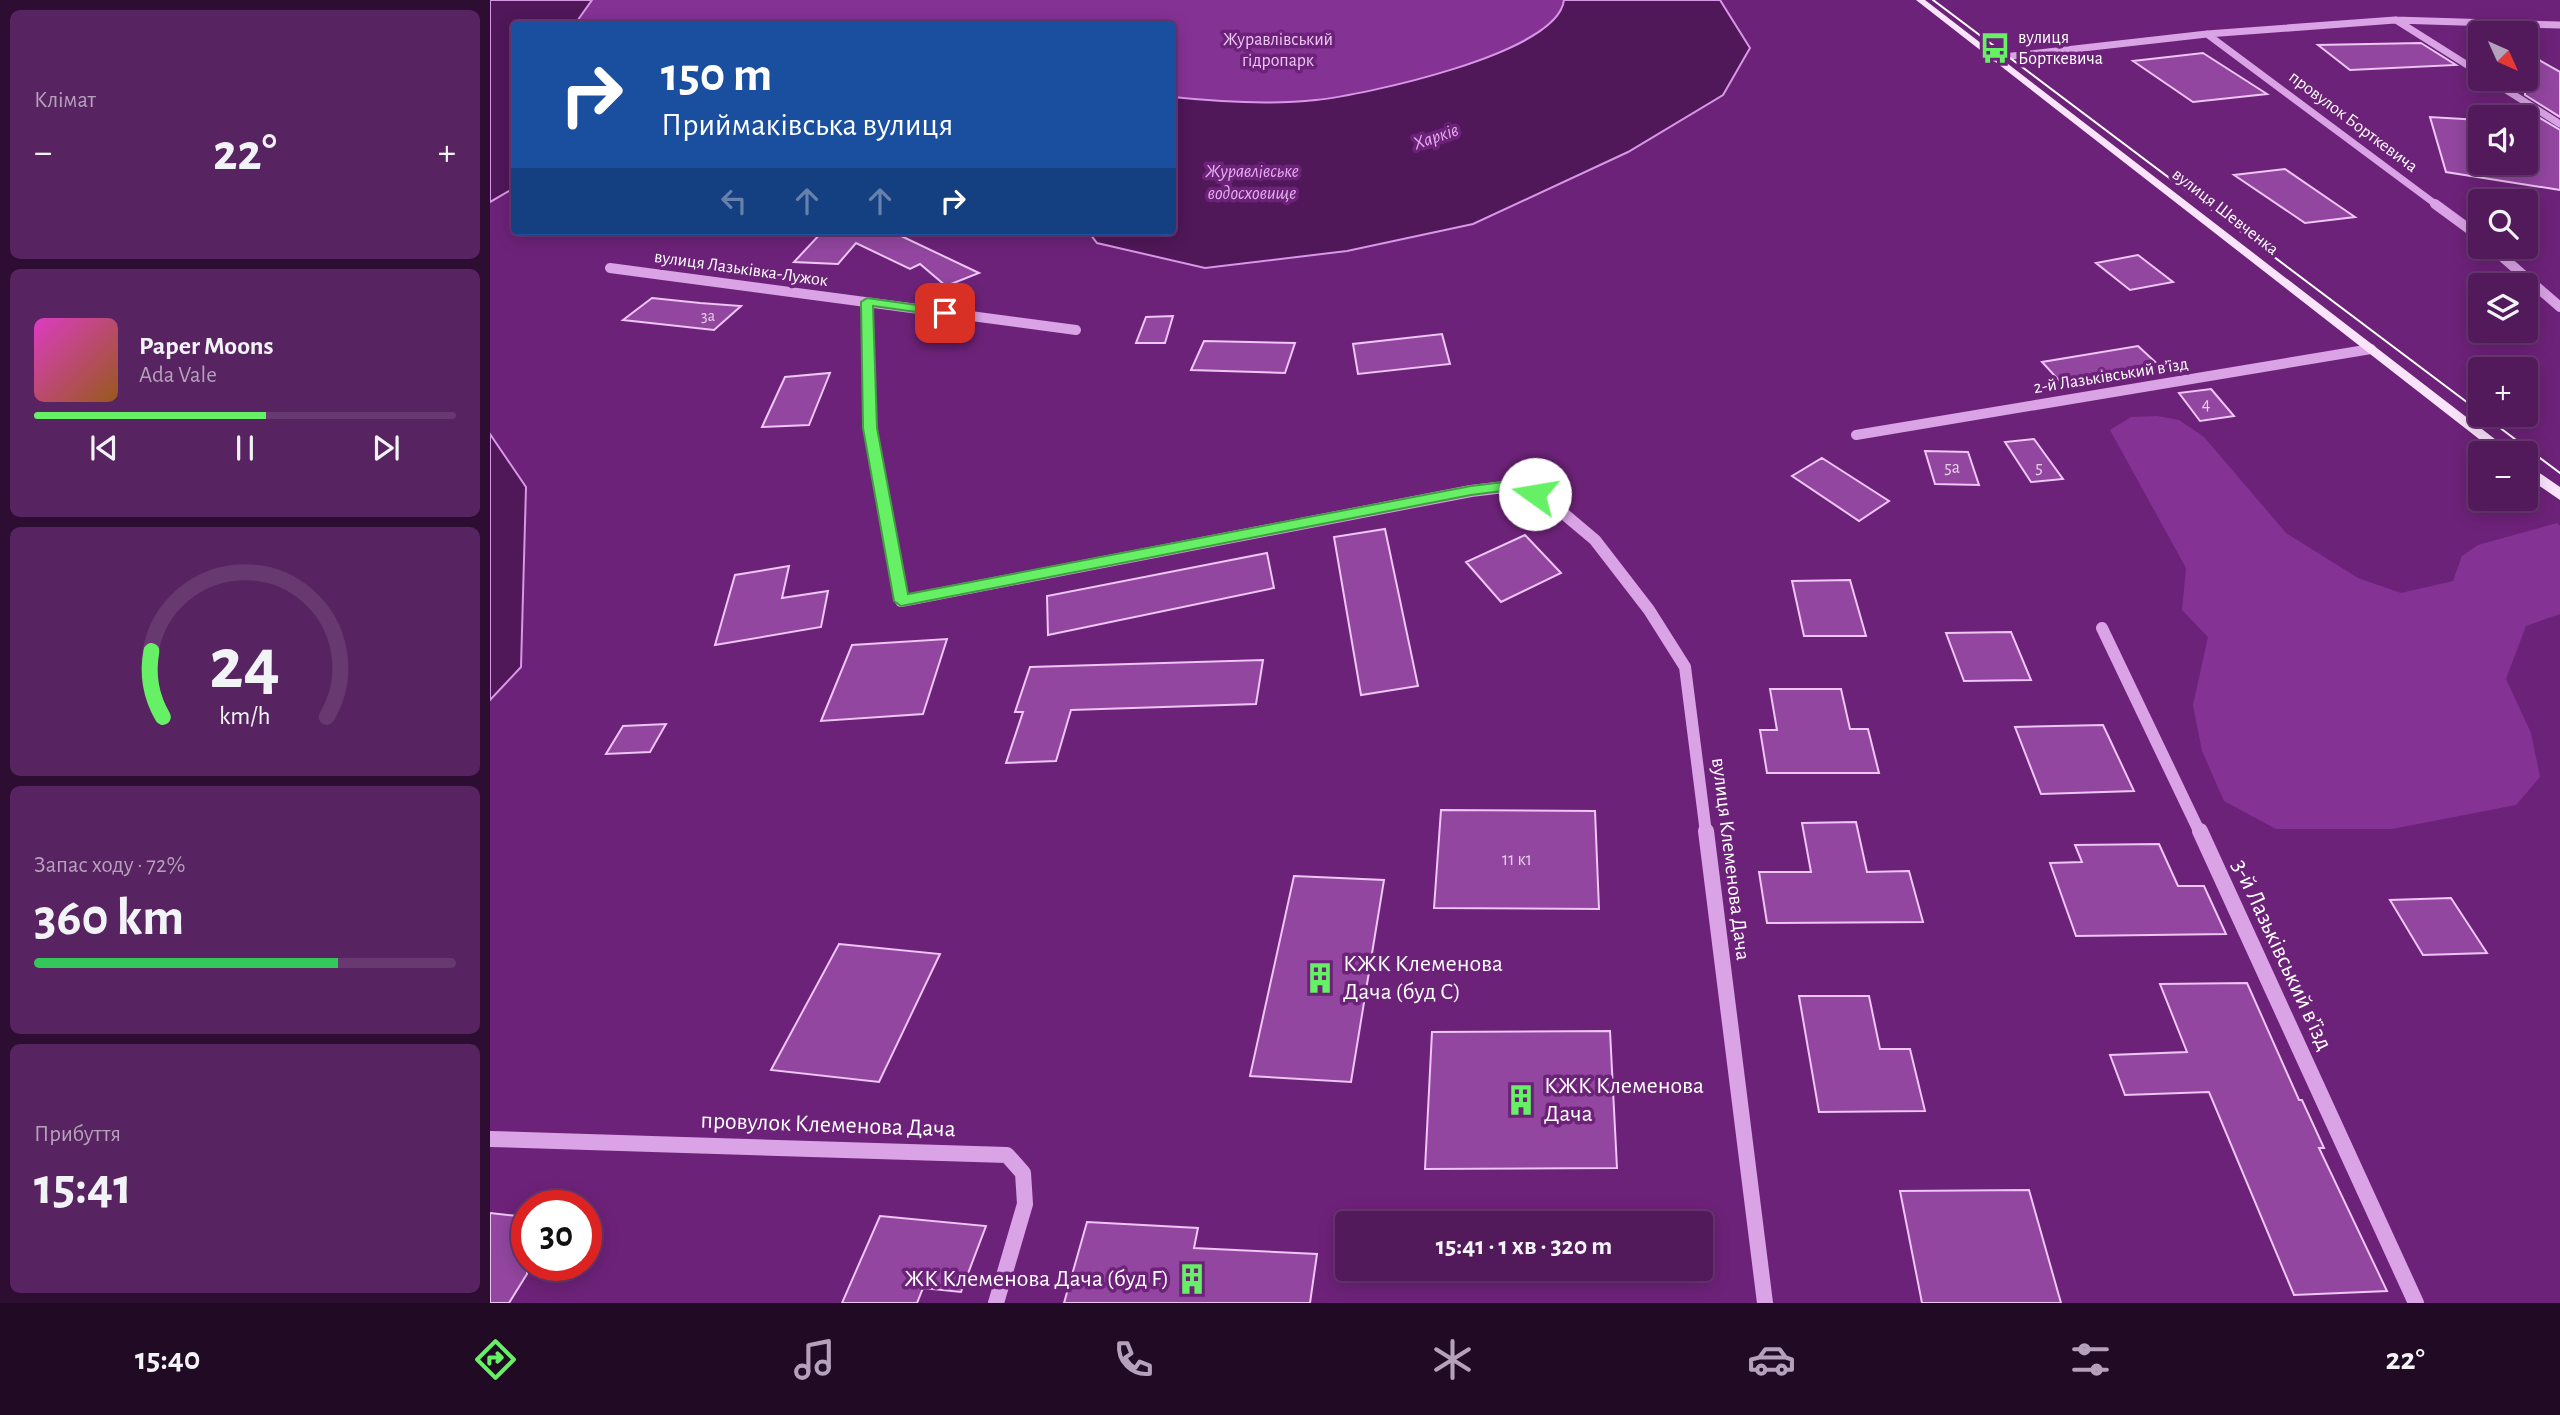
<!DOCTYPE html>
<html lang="uk">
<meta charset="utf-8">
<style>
:root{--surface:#521a5b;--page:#582361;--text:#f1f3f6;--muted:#b5a1bb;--line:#683871;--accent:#66f066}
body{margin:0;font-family:"Alegreya Sans",sans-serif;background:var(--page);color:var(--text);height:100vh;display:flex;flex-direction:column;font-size:26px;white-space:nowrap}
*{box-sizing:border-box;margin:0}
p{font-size:23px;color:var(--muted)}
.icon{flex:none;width:38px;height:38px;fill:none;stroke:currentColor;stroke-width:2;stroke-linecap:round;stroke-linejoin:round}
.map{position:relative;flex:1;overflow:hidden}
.panel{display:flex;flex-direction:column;gap:10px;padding:10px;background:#2d0e32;width:490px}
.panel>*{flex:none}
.banner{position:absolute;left:21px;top:21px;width:665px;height:214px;border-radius:7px;box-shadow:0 4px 18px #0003,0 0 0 2px var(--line);background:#1a4fa0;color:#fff;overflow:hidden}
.needle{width:46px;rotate:135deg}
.fabs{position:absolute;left:1978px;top:21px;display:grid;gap:14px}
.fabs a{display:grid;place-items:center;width:70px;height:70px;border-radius:7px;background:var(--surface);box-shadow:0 4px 18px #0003,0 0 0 2px var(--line);font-size:35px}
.speed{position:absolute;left:21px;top:1190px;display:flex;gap:14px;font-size:35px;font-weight:700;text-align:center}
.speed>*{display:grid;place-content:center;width:91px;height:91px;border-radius:50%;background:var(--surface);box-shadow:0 4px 18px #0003,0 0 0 2px var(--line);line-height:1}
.speed .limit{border:10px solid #d22;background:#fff;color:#111}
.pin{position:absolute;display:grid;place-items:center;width:60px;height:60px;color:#fff;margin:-30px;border-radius:14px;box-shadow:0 4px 10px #0006}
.me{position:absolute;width:77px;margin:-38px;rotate:283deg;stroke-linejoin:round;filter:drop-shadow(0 0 5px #0008)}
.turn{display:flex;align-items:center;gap:24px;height:147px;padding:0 35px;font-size:32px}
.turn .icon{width:91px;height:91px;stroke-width:2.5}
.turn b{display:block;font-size:49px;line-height:60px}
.lanes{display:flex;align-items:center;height:66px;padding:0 35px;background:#0003;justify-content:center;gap:35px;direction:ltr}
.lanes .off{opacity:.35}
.big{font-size:52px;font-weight:600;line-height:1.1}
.panel .widget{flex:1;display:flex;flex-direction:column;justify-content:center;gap:10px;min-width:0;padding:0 24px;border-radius:10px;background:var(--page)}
.panel .dial{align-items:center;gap:0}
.dial svg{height:182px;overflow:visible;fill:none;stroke:var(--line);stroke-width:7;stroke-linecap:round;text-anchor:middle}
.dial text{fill:var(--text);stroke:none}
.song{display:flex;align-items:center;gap:21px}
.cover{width:84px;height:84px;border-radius:10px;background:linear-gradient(135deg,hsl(310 70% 55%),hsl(30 70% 35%))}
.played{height:7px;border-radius:4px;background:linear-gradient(90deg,var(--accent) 55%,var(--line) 55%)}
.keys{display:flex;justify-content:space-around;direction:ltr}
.heat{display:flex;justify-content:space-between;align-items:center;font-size:38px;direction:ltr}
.charge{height:10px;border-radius:5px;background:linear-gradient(90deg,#34c759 72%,var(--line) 0)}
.trip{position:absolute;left:845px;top:1211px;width:378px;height:70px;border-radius:7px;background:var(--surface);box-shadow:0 4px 18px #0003,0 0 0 2px var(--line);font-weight:600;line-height:70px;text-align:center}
.tab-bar{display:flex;height:112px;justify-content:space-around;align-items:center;background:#210a24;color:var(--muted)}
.tab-bar .icon{width:49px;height:49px}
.tab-bar .current{color:var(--accent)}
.tab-bar b{font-size:32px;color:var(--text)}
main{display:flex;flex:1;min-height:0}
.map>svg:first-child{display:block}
</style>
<main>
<section class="panel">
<div class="widget"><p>Клімат</p>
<div class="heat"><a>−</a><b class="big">22°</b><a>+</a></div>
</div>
<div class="widget">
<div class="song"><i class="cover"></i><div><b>Paper Moons</b><p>Ada Vale</p></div></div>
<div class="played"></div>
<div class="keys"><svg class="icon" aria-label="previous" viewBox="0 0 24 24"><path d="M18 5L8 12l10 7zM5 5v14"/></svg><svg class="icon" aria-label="pause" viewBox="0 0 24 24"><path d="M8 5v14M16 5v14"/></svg><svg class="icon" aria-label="next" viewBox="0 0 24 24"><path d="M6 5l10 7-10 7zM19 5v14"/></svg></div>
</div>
<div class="widget dial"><svg viewBox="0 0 100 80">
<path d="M14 69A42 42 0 1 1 86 69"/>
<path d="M14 69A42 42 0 0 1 9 40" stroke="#66f066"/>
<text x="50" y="56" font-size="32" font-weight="700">24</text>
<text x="50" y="72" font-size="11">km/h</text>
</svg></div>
<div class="widget"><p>Запас ходу · 72%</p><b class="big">360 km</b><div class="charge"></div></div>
<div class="widget"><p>Прибуття</p><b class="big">15:41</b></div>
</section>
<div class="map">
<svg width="2070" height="1303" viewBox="0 0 2070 1303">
<rect width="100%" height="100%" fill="#6d2279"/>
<path fill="#853295" d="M102,0H1074C1068,54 873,95 826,100C778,105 730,102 683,97L682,24H85Z
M1667,416L1689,420L1714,437L1796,533L1868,578L1911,593L1963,581L1972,556L1988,545L2067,523L2070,526V614L2036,626L2016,679L2041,733L2050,777L2026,805L1902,829H1786L1734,801L1712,751L1703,705L1718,637L1692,610L1696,568L1620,430L1641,417Z"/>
<path fill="#501759" stroke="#d897e6" stroke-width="2" d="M0,0H102L85,24H24V188L0,202Z
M1074,0H1230L1260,48L1233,95L1138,152L983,224L857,251L715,268L607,243L598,231H682L683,97C730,102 778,105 826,100C873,95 1068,54 1074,0Z
M0,434L36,487L31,667L0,700Z"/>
<path fill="#9346a0" stroke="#edc6f4" stroke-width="2" d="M1931,43L1966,65L1860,70L1828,45Z
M2035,52L2070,72V117L2035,95Z
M1713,53L1777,94L1703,102L1643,61Z
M2035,109L2070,130V190L1956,172L1940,117L1990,120V163H2035Z
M1795,169L1865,217L1815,223L1744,175Z
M332,232L407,234L489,273L456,286L430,264L420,269L366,243L348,264L304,262Z
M1648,255L1683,282L1640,290L1606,263Z
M162,298L210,303L251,306L224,330L133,320Z
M683,316L675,343H646L656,317Z
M952,334L960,364L868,374L863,344Z
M714,341L805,343L795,373L701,370Z
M1648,346L1674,370L1575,387L1552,362Z
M340,373L319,425L272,427L295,377Z
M1721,389L1744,416L1710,421L1689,393Z
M1544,439L1573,479L1541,482L1515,442Z
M1435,451L1478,452L1489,485L1445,484Z
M1332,458L1399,501L1369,521L1302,476Z
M895,529L928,686L871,695L844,537Z
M1035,535L1071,573L1011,602L976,562Z
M777,553L784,588L558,635L557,596Z
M299,566L292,598L338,591L331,627L225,645L245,575Z
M1360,580L1376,636H1314L1302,581Z
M1521,632L1541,680L1474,681L1456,633Z
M457,639L433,714L331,721L362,645Z
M773,660L766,704L581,710L566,761L516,763L533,712H525L540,667Z
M1280,689H1351L1360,729H1378L1389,773H1277L1270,730H1287Z
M176,724L160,752L116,754L133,726Z
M1613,725L1644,791L1551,794L1525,727Z
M951,810L1105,811L1109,909L944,908Z
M1366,822L1377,872L1419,871L1433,922L1277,923L1269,872H1321L1312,823Z
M1669,844L1688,886H1714L1736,934L1586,936L1560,863L1592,862L1585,845Z
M804,876L894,880L861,1082L760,1076Z
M1961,898L1997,953L1933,955L1900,900Z
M349,944L450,954L389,1082L281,1070Z
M1757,983L1809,1100H1812L1834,1148H1829L1897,1291L1804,1295L1719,1092L1635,1095L1620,1055L1697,1052L1670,984Z
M1309,996H1379L1390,1049H1420L1435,1111L1329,1112Z
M1120,1031L1127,1168L935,1169L942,1032Z
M1539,1190L1571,1303H1432L1410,1191Z
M0,1213L37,1217V1274L19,1303H0Z
M390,1216L496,1226L471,1292L433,1288L427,1303H352Z
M597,1222L708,1228L704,1248L827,1254L820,1303H574Z"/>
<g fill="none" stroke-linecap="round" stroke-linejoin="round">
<path stroke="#daa3e5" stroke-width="7" d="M1906,20L1990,73
M1717,34L1948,206
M1505,58L1717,34L1905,20L2070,25
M1999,79L2070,124"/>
<path stroke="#daa3e5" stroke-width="10" d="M1945,204L1990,237
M2001,247L2070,307
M120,268L586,330
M377,302L380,428L389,476
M1366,435L1881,349"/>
<path stroke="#daa3e5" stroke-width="12" d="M388,474L411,601L981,491L1031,485L1061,503L1105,540L1159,610L1195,667L1216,833
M1612,628L1710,833"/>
<path stroke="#daa3e5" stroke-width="16" d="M1216,831L1275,1303
M1710,831L1926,1303
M0,1139L517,1155L533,1173L535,1204L506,1303"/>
<path fill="#fae4fc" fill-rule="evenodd" d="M1426,0H1435L2023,453H2007Z
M2035,463L2070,487V500L2035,476Z"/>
<path stroke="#fff" stroke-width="2" d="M1443,0L1990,412
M1993,415L2070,473"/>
</g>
<path fill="#66f066" stroke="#429c42" stroke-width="2" d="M377,298L455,309L461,313L455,316L383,306L387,428L418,594L981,486L1031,480L1052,494L1045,498L1028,489L981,495L411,606L404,601L373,428L371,302Z"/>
<defs>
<symbol id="bus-bare" viewBox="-9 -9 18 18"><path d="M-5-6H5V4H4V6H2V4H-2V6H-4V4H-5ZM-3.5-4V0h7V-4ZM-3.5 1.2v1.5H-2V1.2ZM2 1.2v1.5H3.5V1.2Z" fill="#66f066" stroke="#6d2279" stroke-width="2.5" paint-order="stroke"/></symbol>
<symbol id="building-bare" viewBox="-9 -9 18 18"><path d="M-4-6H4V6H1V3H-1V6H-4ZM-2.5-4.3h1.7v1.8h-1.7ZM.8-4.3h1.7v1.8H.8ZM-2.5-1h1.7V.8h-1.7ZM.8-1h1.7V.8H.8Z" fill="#66f066" stroke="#6d2279" stroke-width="2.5" paint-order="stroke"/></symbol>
</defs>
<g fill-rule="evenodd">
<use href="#bus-bare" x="1483" y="26" width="44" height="44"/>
<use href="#building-bare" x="808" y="956" width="44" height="44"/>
<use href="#building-bare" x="1009" y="1078" width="44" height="44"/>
<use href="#building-bare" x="680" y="1257" width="44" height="44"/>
</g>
<g text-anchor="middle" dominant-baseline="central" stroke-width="7" stroke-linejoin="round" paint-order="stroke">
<g font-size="16" fill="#e4d1e7">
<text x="218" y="316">3а</text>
</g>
<g font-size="18" fill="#fff" stroke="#6d2279" text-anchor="start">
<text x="1528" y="38">вулиця<tspan x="1528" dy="21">Борткевича</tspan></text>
</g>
<g font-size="18" fill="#edc6f4" stroke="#6d2279">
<text x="788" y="40">Журавлівський<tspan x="788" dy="21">гідропарк</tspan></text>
</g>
<g font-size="18" fill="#fff" stroke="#6d2279">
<text transform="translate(1863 122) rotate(37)">провулок Борткевича</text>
<text transform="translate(1735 212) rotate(38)">вулиця Шевченка</text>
<text transform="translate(251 269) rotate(8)">вулиця Лазьківка-Лужок</text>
<text transform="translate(1621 376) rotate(-9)">2-й Лазьківський в’їзд</text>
</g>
<g font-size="18" fill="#e4d1e7">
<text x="1716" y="405">4</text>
<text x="1462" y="468">5а</text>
<text x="1549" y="468">5</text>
<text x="1027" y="860">11 к1</text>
</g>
<g font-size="19" font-style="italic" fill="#e3aeed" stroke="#6d2279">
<text transform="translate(946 137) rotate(-19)">Харків</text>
<text x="762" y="171">Журавлівське<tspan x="762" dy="22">водосховище</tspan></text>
</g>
<g font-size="21" fill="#fff" stroke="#6d2279">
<text transform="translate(1241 859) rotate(83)">вулиця Клеменова Дача</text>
</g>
<g font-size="24" fill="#fff" stroke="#6d2279">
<text transform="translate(1792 955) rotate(65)">3-й Лазьківський в’їзд</text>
<text transform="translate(338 1125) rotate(2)">провулок Клеменова Дача</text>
</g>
<g font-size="24" fill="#fff" stroke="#6d2279" text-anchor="start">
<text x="853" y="964">КЖК Клеменова<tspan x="853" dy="28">Дача (буд С)</tspan></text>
<text x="1054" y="1086">КЖК Клеменова<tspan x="1054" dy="28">Дача</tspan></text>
<text x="679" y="1279" text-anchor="end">ЖК Клеменова Дача (буд F)</text>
</g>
</g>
</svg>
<div class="fabs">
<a><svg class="needle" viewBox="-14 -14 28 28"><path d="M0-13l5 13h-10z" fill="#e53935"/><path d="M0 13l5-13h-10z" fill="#b5a1bb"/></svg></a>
<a><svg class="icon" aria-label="sound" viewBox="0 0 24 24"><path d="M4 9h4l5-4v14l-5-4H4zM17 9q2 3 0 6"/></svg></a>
<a><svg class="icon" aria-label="search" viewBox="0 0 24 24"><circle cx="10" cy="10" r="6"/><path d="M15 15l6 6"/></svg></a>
<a><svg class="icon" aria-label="layers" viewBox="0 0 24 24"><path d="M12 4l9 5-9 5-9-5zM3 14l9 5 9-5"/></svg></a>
<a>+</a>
<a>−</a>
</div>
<div class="speed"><div class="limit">30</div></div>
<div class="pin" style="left:455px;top:313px;background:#d93025"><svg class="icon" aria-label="arrive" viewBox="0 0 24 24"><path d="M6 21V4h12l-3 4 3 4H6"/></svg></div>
<svg class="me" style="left:1045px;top:494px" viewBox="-20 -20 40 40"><circle r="19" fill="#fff"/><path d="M0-13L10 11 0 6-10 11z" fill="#66f066"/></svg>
<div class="trip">15:41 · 1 хв · 320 m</div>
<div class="banner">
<div class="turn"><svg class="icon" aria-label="right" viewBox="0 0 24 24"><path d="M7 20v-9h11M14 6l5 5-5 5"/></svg><div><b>150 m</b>Приймаківська вулиця</div></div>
<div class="lanes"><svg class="icon off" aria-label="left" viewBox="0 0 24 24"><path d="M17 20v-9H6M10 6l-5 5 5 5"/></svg><svg class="icon off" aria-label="ahead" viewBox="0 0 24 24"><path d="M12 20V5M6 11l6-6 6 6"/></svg><svg class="icon off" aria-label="ahead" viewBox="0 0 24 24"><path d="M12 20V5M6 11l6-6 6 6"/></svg><svg class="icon" aria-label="right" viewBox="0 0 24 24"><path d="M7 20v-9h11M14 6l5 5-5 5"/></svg></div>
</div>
</div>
</main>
<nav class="tab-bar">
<b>15:40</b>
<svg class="icon current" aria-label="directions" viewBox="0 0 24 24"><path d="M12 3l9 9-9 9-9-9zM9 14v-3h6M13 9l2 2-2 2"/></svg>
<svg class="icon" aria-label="music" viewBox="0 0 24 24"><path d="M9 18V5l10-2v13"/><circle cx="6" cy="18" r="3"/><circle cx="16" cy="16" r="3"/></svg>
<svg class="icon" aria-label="phone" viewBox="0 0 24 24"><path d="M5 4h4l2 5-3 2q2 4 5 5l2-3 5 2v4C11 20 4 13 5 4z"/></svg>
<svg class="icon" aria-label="climate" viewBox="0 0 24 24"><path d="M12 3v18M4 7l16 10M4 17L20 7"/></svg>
<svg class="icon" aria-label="car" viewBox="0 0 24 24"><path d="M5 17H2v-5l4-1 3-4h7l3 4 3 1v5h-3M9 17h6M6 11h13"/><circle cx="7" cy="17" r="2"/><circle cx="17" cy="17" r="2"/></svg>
<svg class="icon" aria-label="filters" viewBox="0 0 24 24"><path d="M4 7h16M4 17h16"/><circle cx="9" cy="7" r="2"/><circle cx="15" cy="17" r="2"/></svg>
<b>22°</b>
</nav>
